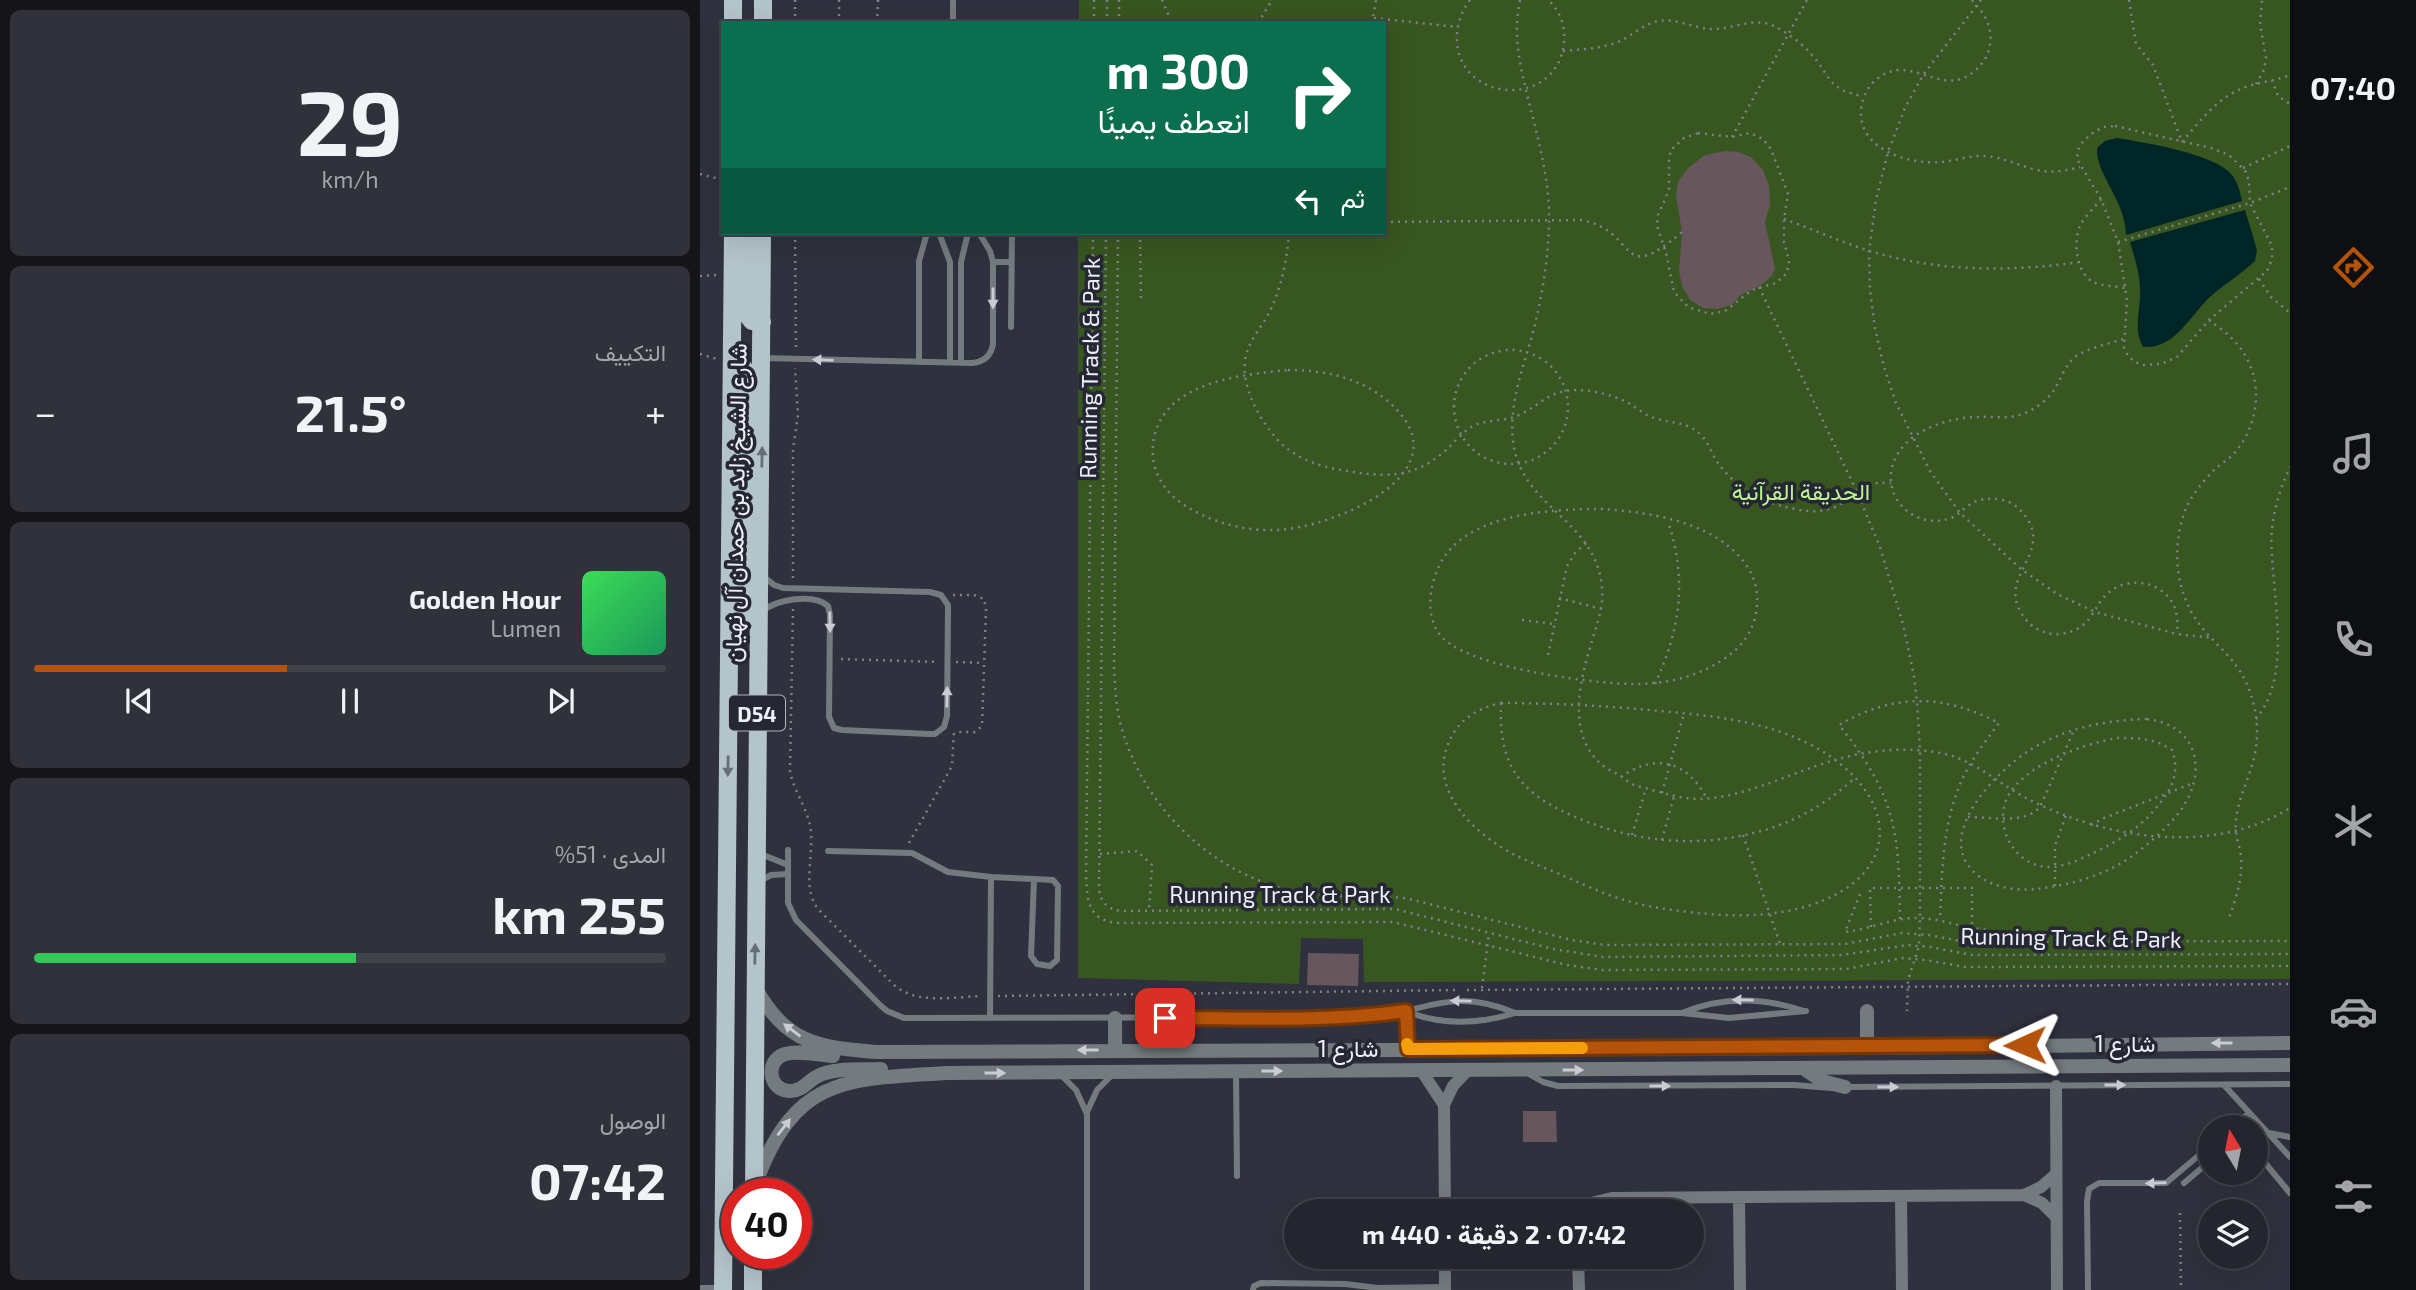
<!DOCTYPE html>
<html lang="ar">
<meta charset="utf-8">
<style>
:root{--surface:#24252e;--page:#30313a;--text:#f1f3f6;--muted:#a3a5aa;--line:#41424a;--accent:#b45309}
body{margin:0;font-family:"Exo 2",Vazirmatn,sans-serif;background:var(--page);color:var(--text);direction:rtl;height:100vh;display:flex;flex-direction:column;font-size:26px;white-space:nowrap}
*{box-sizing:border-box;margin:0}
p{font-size:23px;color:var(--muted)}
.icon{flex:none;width:38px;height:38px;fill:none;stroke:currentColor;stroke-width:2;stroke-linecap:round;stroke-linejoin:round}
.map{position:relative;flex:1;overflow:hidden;direction:ltr}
.sheet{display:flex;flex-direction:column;gap:10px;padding:10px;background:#141419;width:700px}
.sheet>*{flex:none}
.banner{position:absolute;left:21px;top:21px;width:665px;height:214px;border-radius:0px;box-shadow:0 7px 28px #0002,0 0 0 2px var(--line);direction:rtl;background:#0b6e4f;color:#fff;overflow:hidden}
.needle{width:46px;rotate:350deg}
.tools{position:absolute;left:1498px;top:1115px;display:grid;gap:14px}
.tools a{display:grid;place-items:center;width:70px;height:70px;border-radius:50%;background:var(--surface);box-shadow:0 7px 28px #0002,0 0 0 2px var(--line);font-size:35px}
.speed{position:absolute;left:21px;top:1178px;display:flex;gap:14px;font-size:35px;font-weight:700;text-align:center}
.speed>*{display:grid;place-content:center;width:91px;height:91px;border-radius:50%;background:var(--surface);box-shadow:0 7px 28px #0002,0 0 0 2px var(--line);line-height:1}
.speed .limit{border:10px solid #d22;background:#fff;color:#111}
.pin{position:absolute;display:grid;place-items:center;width:60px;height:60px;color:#fff;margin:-30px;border-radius:14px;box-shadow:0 4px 10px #0006}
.me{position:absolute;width:77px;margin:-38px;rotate:269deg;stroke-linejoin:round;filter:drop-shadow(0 0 5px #0008)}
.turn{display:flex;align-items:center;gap:24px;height:147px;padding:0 21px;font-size:32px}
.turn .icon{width:91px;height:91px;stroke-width:2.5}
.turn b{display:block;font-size:49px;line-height:60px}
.then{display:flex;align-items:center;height:66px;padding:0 21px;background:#0003;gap:14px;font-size:26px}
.big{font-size:52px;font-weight:700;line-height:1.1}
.sheet .card{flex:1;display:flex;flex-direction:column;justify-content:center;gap:10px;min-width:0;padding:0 24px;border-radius:10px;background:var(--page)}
.sheet .dial{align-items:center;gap:0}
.dial b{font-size:91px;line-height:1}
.song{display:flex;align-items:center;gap:21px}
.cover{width:84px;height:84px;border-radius:10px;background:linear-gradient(135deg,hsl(130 70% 55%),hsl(150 70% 35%))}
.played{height:7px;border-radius:4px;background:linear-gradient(90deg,var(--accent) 40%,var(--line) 40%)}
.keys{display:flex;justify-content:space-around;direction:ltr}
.heat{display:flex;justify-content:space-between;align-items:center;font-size:38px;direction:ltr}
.charge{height:10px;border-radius:5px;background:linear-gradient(90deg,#34c759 51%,var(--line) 0)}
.trip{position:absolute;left:584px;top:1199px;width:420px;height:70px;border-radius:35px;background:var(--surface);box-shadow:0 7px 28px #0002,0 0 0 2px var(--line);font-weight:700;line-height:70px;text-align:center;direction:rtl}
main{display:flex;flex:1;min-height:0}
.tab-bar{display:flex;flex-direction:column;width:126px;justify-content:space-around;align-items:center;background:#0e0f12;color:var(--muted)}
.tab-bar .icon{width:49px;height:49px}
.tab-bar .on{color:var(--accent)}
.tab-bar b{font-size:32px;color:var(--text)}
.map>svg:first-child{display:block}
</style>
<main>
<nav class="tab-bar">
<b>07:40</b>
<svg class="icon on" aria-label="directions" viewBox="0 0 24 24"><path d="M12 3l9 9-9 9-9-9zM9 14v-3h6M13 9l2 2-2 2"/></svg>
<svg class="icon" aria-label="music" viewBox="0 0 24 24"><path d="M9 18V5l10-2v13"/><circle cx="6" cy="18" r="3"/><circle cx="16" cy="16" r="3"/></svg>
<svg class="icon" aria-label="phone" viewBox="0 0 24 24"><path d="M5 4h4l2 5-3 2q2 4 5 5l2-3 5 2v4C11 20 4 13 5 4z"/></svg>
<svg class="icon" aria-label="climate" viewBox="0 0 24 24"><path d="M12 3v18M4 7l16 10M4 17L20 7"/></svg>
<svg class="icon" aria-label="car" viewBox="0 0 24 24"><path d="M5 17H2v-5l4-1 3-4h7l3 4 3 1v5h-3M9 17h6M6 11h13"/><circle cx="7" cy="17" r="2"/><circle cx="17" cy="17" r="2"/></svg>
<svg class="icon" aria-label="filters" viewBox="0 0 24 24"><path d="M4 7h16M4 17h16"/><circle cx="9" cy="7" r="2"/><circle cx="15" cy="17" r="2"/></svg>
</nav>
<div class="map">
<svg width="1590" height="1290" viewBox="0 0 1590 1290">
<rect width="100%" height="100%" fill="#30313e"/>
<path fill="#385620" d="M379,0H1590V979L664,982L663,939L601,938L599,984L378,978V233H684V23H379Z"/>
<path fill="#002527" d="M1417,138C1445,143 1514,153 1532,175C1538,183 1540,191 1542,201L1426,235C1426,201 1396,176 1397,148L1405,141Z
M1545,210L1557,250L1555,261C1541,274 1525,284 1511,296C1489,316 1476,349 1443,347C1432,328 1442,307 1440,286C1439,271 1434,256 1430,242Z"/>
<path fill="#67565b" d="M1025,151L1038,152L1051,157L1063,170L1069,186L1070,205L1065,222L1075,268L1072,276L1061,285L1039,296L1033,304L1018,309L1003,308L990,300L982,286L979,271L982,232L976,196L978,182L988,168L1005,155Z
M608,953L659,954L658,986L607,985Z
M823,1111H856L857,1142H823Z"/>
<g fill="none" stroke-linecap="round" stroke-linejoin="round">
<path stroke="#80808c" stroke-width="2.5" stroke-dasharray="2 5" stroke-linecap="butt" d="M139,0V23
M462,0L472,23
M770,0C762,11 758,21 757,34C753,103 857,111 864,43C866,28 860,10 848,0
M820,0C812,38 821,70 830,106C839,143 850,183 849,220C849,253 843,289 836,320C827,360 808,399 813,441C821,509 896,518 902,588C904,607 897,623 892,641C880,680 866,733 901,764C906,769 914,772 921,776C925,779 929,783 934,785C938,787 944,787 948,789C966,794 983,799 1001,799C1047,797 1092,772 1135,760C1171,749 1213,746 1249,755C1280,764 1303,787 1330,800C1407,839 1513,856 1590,808
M1272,0C1276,6 1282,11 1285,17C1293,30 1292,50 1283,62C1248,107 1216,53 1181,76C1169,84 1162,96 1161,111C1159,150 1210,165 1241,162C1253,161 1265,157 1277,156C1299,155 1314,164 1333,169C1350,174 1365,171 1380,167
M1281,0L1223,75L1205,108L1188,152L1176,200L1169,251L1170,290L1175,329L1184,367L1196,403L1230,471L1260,513L1321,569L1357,594L1395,612L1477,634L1513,638
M1429,0L1436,44L1453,65L1482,142
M674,18L758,27
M95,23V0
M177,23L178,0
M394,23V0
M407,23V0
M419,23V0
M558,23L572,0
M672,23L676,0
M863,51C883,49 902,49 920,41C933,35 944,24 958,21C976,18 993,28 1011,29C1032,30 1054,16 1074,26C1087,33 1102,43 1112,55C1131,77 1128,90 1163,96
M1572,80L1578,96L1590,104
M1556,84L1564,70L1566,58L1560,24L1562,0
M1415,126L1511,148L1529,155L1546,172L1549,181L1550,203L1572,246V259L1567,271L1509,320L1477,357L1461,364L1443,365L1435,362L1428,356L1424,348L1427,300L1418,242L1401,199L1377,159L1378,150L1382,143L1391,134L1403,127Z
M998,133L1032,137L1050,133L1063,139L1071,149L1088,194L1084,219V242L1089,261L1087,273L1076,283L1052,290L1025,311L1010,314L988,307L974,292L966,253L957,226L958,215L969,190V158L971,150L984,138Z
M1032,137L1107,0
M1482,142C1500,121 1516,99 1543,88C1558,82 1575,81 1590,75
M1543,168L1590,146
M0,174L23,180
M1401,199C1395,207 1385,216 1380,226C1373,241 1376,273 1393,282C1401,286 1416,286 1426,288
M1084,219C1112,229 1141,242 1170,251C1239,272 1309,272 1380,262
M684,222L881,220C940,231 916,288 982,232
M95,233L96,351
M393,233L386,875C387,901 388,921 419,923L693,922L867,965L903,970L1146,969L1203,958L1226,960L1265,967L1590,966
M406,233L399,890C401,903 409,910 422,911L695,909L853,949L903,957L1142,955L1208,945L1230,947L1272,955L1590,954
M418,233L414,668C415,687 416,707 421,726C444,810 516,878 603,893C638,899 674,893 709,899L872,940L905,945L1145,944L1202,933L1229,935L1265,942L1590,941
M440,233L441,301
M589,233C587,259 582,285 571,309C563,326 547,342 545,361C542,389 559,418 576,438C592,457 617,466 641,470C682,477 712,480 745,451C754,443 762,432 773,426C787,419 804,422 819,415C841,405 847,391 876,390C892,390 912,395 927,402C936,407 944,415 954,418C972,424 988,421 1002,436C1009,444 1012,455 1018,463C1032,483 1055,498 1078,505C1097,510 1116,515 1135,507C1159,496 1159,480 1191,483
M1418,242L1550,203L1590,187
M0,276L18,275
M1559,279L1571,297L1590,313
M1059,287L1156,490L1180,547L1203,624L1214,676L1217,702L1220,750V918L1219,946L1208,980L1207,1011
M1509,320C1518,327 1529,334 1537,344C1563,374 1562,420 1536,451C1531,458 1523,462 1516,468C1505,479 1494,492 1487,506C1472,541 1474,586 1495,618C1515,648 1539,657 1551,695C1559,718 1559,746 1551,768C1545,788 1534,809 1536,830C1536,839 1540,847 1541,856C1543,878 1536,898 1529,918
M1423,339C1409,344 1391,347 1378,355C1365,363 1362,378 1354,390C1345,403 1330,413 1315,416C1303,419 1291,416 1278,417C1250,417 1209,430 1196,457C1189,470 1189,485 1196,498C1207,517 1230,526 1251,518C1258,515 1262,510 1268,506C1279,497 1296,497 1309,502C1317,506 1323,512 1328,520C1349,555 1298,578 1322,614C1327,623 1336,630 1347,633C1356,635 1368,634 1377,629C1390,622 1393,612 1401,601C1414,581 1443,577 1462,591C1476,602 1479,617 1477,634
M754 407a57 57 0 1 1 114 0a57 57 0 1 1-114 0Z
M0,354L17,359
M588,370C625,370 663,378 691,404C767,473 631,529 575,530C550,531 524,525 502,515C482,505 466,495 457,473C452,462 452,449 454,437C467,381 541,375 588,370Z
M901,509C950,512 1019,522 1048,568C1058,583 1059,601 1055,618C1050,636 1039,649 1024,659C970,695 909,684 849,675C821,670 760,658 741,636C725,617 729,587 739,566C764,513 851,509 901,509Z
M93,578V449L98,415L95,368
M253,595H274L284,599L286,610L282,726L275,732H254
M859,598L902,609
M93,609L90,771C94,793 110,811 111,834C113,858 102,891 119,910L193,984C215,1005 253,997 281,996
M822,620L854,624
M848,655L867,566L875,553L886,543
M141,659L239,662
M256,662L284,663
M955,684C981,627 987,581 968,521
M801,703C855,703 907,706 961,711C1014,716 1067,721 1115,747C1198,793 1207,875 1108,906C1059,921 1003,915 954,907C922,902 893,889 864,876C848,869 831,863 815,855C778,836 730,794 747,747C756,721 775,709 801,703Z
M801,703C798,772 825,797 885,821C945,844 1006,848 1068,829C1101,819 1129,801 1155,778
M1447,719C1498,725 1508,771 1481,810C1469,826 1451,842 1435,854C1407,875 1371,885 1336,889C1318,891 1296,888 1280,877C1228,840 1296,771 1330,750C1365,728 1406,720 1447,719Z
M1556,719C1590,677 1575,612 1572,555C1569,524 1577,495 1590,467
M1417,738C1438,738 1454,738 1472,750C1482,778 1467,796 1449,816C1433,832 1413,844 1391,854C1377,861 1357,870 1340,866C1311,859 1295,825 1307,798C1323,765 1383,744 1417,738Z
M921,777C956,752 988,762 1007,799
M962,793L984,713
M1268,817C1289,817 1329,825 1341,805L1374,730
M1391,825L1404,818L1491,784
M932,835L946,788
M1043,835L1080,944
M962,840L974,796
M209,843L252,766L254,732
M400,854L437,851L452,865L449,910
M1355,886V846L1366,815
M1160,894L1145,932C1171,929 1194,917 1220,918C1245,919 1266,930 1290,929
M1200,919C1199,831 1196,796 1139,725C1194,693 1243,694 1299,723C1285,742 1270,761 1261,782C1242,826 1242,873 1240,920
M1171,927L1170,888H1272V930
M782,988L789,933
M767,990L1590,984
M298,996L757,990
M1480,1213L1481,1290"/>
<path stroke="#747b7f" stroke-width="6" d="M253,23V0
M239,233L250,262V362
M293,262H311
M311,327L312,233
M63,358L272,363C284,362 291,356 293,344V262L290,251L279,233
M219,362V261L227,233
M261,362V262L268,233
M62,612C75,599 114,593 128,606L130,615L129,717L134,728L142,730L229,734H235L244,727L247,716L248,611V605L241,595L230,592L83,588L74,585L63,576
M88,850V903L96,920L180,1005L187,1011L204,1018L651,1017C669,1016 689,1016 706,1011C750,1000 771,995 815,1013
M128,851L212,853L248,872L291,877L334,879
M61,854L88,865
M334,879L353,880L358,886L357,960L350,966L337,964L331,956Z
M60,881L71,875L88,874
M708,1012C744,1026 779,1024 815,1013H982L1029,1018L1106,1011
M982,1013C1023,996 1063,997 1104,1011
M290,1018L291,877
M536,1073L537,1176
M827,1073L843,1082L858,1086L1094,1085L1131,1088
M362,1076L376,1090L387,1114V1290
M1524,1085L1590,1157
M1146,1087L1590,1084
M387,1112L397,1090L412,1075
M1533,1127L1549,1113
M1569,1133L1590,1137
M1556,1152L1590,1193
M1484,1183L1510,1161
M0,1288H21
M553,1290L554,1286L561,1283L645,1284L678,1288L745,1287
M1388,1290L1387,1201L1389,1189L1399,1183H1466L1510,1146"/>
<path stroke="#747b7f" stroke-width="12" d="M721,1070L744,1105
M1356,1086L1357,1290
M1324,1195L1341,1187L1356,1174
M1201,1196L1202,1290
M1039,1197L1040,1290
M745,1211L744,1105L753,1086L767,1071
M884,1211L895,1202L912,1198L1324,1195L1342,1203L1356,1217
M745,1256V1290
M878,1256L879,1290"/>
<path stroke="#747b7f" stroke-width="14" d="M55,987C87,1044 117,1047 176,1052L1167,1048L1590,1043
M706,1011L707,1049
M1167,1011V1048
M415,1018V1050
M133,1056C119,1055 99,1050 85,1054C65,1060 68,1090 89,1091C101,1092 107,1082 116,1077C133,1067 162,1070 181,1069
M1103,1068L1122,1081L1145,1087
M57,1180C96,1076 147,1079 246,1073L1590,1065"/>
<path stroke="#b4c4cb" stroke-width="18" d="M33,23V0
M63,23V0
M46,233V313L52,321L62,322
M33,364L43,367L48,377L47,614
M54,1194C56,873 61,553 62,233
M23,1290L33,233
M53,1290V1253"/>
</g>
<defs><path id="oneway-solid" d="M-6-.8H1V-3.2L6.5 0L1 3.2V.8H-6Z" transform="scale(1.75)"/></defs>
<g fill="#caccd4">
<use href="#oneway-solid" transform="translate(293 298) rotate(90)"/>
<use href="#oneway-solid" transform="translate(123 360) rotate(-178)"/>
<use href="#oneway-solid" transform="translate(130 622) rotate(89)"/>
<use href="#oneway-solid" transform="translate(247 697) rotate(-89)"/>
<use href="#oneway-solid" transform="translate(1043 1000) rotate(-179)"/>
<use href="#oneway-solid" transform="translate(761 1001) rotate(-179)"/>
<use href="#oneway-solid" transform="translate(92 1030) rotate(-143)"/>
<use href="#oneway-solid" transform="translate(1522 1043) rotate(-180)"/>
<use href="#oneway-solid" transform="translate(388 1050) rotate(180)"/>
<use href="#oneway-solid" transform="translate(873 1070)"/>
<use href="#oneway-solid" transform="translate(572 1071)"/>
<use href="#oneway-solid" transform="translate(295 1073)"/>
<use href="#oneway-solid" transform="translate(1415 1085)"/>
<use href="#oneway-solid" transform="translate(960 1086)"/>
<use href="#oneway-solid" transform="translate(1188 1087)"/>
<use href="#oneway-solid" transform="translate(84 1127) rotate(-52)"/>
<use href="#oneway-solid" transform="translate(1456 1183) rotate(178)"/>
</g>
<g fill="#666e78">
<use href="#oneway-solid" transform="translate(62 457) rotate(-89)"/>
<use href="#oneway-solid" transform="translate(28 766) rotate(91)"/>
<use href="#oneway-solid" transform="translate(55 954) rotate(-89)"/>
</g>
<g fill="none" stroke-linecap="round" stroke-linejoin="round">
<defs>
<path id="route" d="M465,1018C545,1018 627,1022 706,1011L708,1049L1325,1045"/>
</defs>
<use href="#route" stroke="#753606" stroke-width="18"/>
<use href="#route" stroke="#b45309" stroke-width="12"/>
<path stroke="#f59e0b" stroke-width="12" d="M707,1044L708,1049L882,1048"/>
</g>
<g text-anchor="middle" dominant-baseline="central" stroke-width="7" stroke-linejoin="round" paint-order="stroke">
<rect fill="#262734" stroke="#b3b3bd" stroke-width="2" x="29" y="695.5" width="56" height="35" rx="5"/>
<g font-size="21" font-weight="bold" fill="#efeff8">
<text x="57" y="713">D54</text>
</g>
<g font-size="23" fill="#efeff8" stroke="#262734">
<text transform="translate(389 368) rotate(-89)">Running Track &amp; Park</text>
<text transform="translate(35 503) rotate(-89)">شارع الشيخ زايد بن حمدان آل نهيان</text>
<text x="580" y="894">Running Track &amp; Park</text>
<text transform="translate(1371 937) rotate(1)">Running Track &amp; Park</text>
<text x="1425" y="1043">شارع 1</text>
<text x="648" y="1048">شارع 1</text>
</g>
<g font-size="23" fill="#bcf393" stroke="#262734">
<text x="1101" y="491">الحديقة القرآنية</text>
</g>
</g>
</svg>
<div class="tools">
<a><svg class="needle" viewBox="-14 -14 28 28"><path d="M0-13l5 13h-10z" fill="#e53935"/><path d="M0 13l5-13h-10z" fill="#a3a5aa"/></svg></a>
<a><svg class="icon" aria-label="layers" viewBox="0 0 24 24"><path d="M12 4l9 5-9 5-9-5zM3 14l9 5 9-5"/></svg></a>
</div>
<div class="speed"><div class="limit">40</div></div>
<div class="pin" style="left:465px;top:1018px;background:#d93025"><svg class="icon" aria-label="arrive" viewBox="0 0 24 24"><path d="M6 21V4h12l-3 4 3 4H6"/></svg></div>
<svg class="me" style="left:1325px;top:1045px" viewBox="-20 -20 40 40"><path d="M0-17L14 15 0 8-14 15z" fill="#b45309" stroke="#fff" stroke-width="4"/></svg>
<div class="trip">07:42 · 2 دقيقة · 440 m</div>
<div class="banner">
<div class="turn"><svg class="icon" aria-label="right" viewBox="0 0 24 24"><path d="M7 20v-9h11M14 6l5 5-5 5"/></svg><div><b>300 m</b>انعطف يمينًا</div></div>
<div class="then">ثم<svg class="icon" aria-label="left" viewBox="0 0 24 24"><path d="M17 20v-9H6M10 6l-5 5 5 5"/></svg></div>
</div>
</div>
<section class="sheet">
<div class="card dial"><b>29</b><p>km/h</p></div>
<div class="card"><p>التكييف</p>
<div class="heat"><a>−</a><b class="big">21.5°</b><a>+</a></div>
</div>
<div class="card">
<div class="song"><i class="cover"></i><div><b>Golden Hour</b><p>Lumen</p></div></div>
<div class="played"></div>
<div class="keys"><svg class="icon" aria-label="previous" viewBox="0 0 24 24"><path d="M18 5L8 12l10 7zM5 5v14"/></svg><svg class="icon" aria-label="pause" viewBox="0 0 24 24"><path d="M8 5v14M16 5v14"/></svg><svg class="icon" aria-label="next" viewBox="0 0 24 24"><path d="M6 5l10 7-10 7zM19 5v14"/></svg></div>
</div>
<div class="card"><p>المدى · 51%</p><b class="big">255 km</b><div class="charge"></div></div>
<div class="card"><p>الوصول</p><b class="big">07:42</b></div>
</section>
</main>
